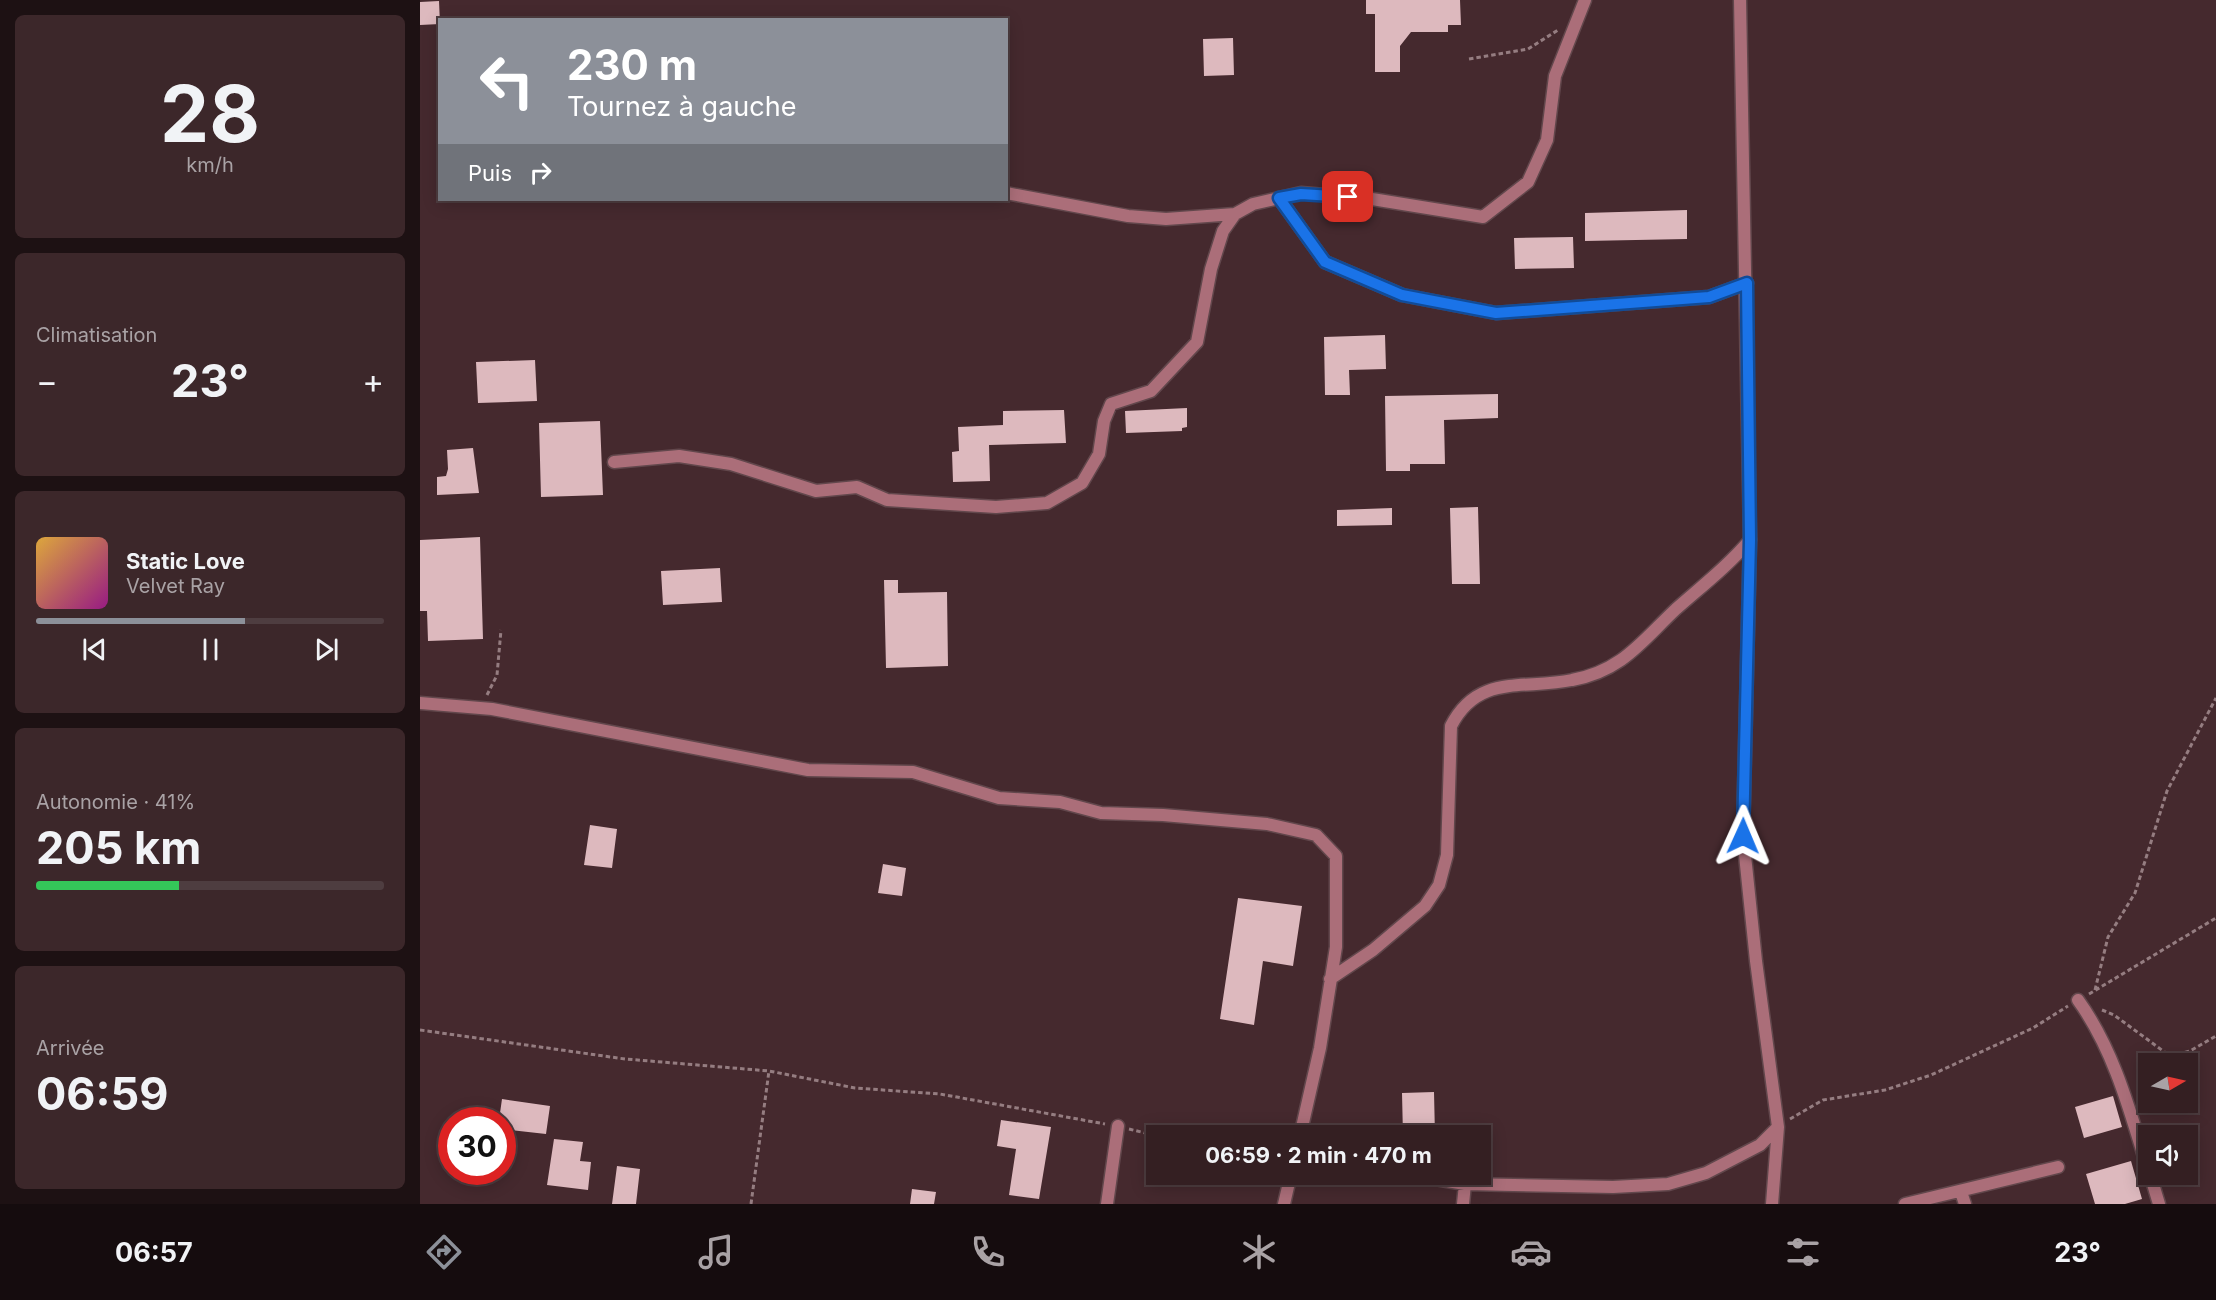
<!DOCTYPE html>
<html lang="fr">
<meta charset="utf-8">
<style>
:root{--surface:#341f22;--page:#3c272a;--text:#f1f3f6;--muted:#a9a2a5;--line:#4e3d40;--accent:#8c9099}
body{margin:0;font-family:Inter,sans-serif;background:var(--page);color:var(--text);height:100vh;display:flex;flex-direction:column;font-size:22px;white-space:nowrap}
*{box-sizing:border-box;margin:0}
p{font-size:20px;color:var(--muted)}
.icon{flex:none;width:33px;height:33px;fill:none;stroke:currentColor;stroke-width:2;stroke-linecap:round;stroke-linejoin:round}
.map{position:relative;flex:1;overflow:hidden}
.details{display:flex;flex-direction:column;gap:15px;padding:15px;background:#1d1113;width:420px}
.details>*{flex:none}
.guide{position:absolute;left:18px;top:18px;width:570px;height:183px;border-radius:0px;box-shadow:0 3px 15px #0003,0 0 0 2px var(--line);background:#8c9099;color:#fff;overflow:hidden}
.needle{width:39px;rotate:81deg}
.tools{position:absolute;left:1718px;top:1053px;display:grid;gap:12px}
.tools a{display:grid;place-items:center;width:60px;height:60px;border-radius:0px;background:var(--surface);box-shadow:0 3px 15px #0003,0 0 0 2px var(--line);font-size:30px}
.speed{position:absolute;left:18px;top:1107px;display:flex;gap:12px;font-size:30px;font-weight:700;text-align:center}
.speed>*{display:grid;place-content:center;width:78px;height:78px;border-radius:50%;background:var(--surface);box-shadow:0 3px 15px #0003,0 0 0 2px var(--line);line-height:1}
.speed .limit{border:9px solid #d22;background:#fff;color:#111}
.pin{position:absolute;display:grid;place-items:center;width:51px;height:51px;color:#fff;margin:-26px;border-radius:12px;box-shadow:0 3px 9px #0006}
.me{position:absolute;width:66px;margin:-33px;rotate:1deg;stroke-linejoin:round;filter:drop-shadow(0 0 4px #0008)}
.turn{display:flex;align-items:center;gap:21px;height:126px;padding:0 30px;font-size:27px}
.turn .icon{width:78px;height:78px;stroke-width:2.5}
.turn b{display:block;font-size:42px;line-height:51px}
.then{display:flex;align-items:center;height:57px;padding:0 30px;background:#0003;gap:12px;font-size:22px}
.big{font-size:45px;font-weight:700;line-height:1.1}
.details .widget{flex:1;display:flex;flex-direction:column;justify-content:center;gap:9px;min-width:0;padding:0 21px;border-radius:9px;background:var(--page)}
.details .dial{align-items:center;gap:0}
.dial b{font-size:78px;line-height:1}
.song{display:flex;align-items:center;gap:18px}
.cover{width:72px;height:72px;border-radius:9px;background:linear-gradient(135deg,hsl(40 70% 55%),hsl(310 70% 35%))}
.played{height:6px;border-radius:3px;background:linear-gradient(90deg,var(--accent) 60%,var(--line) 60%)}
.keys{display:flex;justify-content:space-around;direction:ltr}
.heat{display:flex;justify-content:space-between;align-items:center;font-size:33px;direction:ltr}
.charge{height:9px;border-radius:4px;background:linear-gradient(90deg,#34c759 41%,var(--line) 0)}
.trip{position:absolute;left:726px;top:1125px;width:345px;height:60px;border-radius:0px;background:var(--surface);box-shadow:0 3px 15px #0003,0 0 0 2px var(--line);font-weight:700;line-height:60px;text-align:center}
.menu{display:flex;height:96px;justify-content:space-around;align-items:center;background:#150c0e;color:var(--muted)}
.menu .icon{width:42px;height:42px}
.menu .selected{color:var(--accent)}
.menu b{font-size:27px;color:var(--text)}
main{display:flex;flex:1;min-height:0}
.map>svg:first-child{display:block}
</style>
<main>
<section class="details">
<div class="widget dial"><b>28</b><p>km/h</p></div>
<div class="widget"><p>Climatisation</p>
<div class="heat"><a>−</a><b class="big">23°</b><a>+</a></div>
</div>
<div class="widget">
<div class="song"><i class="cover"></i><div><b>Static Love</b><p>Velvet Ray</p></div></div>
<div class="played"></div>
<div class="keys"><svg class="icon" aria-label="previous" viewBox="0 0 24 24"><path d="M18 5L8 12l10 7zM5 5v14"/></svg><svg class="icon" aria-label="pause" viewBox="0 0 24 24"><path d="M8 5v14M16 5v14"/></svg><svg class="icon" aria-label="next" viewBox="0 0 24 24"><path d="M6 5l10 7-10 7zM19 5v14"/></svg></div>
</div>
<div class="widget"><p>Autonomie · 41%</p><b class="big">205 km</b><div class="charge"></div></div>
<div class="widget"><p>Arrivée</p><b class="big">06:59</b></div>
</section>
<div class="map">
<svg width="1796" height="1204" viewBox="0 0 1796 1204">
<rect width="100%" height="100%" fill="#45292e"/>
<path fill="#ddb9be" d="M946,0H1040L1041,25H1028V32H991L980,46V72H955V14H946Z
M19,1L20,24L0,25V2Z
M813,38L814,75L784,76L783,39Z
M1267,210V239L1165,241V213Z
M1153,237L1154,268L1095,269L1094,238Z
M965,335L966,369L929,370L930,395H905L904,337Z
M115,360L117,401L58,403L56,362Z
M1078,394V418L1024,420L1025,464H990V471H966L965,396Z
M767,408V427L762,428V431L706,433L705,411Z
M644,410L646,443L569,445L570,481L533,482L532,452L539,451L538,427L583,425V411Z
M180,421L183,495L121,497L119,423Z
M53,448L59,493L17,495V477L26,476L28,469L27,450Z
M1058,507L1060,584H1032L1030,508Z
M972,508V525L917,526V510Z
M60,537L63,639L8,641L7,611H0V540Z
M300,568L302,602L243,605L241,571Z
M464,580H478V593L527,592L528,666L466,668Z
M170,825L197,829L192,868L164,865Z
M463,864L486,868L482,896L458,893Z
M818,898L882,906L873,966L843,961L834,1025L800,1019Z
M1014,1092L1015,1136H983L982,1093Z
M1693,1096L1702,1127L1664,1138L1655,1107Z
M82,1099L130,1106L126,1134L82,1129V1120H79Z
M581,1120L631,1127L619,1199L589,1195L596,1149L577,1146Z
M134,1139L163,1142L160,1161L171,1162L168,1190L127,1185Z
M1711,1161L1722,1199L1705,1204H1675L1666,1174Z
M197,1166L220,1169L216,1204H192Z
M492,1189L516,1192L514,1204H490Z"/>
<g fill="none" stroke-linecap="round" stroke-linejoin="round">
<defs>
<path id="minor" d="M586,193L708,216L746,219L815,214L833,204L881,193L952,199L1063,217L1108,182L1127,140L1135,76L1165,0
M859,198L905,262L982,295L1076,313L1289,297L1327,283
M194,462L259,456L311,464L396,491L437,487L467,500L576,507L627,503L662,483L679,454L684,421L691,404L731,391L777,342L791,269L803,231L815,214
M1330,540L1323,836L1336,961L1358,1127L1352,1204
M0,703L72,709L388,770L493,772L579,798L640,802L681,813L743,815L847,824L896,835L916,856V947L900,1048L880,1136
M910,979L953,950L1005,906L1019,885L1027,855L1031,726C1058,673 1104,690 1152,680C1202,671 1222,641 1256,609C1282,586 1308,566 1330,540
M1658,1000C1694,1050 1710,1111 1728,1170
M986,1174L1045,1184L1193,1187L1248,1184L1286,1173L1340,1145L1358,1127
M1730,1174L1739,1204
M1541,1192L1545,1204
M687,1204L698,1126
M864,1204L871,1174
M1043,1204L1045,1184
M1485,1204L1638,1167"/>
<path id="tertiary" d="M1320,0L1330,540"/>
</defs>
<use href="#minor" stroke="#62474c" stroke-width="15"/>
<use href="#tertiary" stroke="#62474c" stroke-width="15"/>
<path stroke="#957d81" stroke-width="3" stroke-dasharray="4.5 3" stroke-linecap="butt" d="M1049,59L1108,49L1138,30
M67,695L77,675L81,630
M1675,990L1688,937L1715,893L1747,791L1796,698
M1669,994L1796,918
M1682,1010L1694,1015L1750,1056L1770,1051L1796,1036
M0,1030L205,1059L349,1071L435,1088L520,1094L685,1124
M1370,1119L1403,1100L1465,1090L1511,1075L1613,1028L1648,1006
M709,1129L737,1136
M331,1204L349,1071"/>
<use href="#minor" stroke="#ab6e79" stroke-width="12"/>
<use href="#tertiary" stroke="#ab6e79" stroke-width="12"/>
</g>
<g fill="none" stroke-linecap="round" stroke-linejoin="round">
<defs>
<path id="route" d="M928,197L881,194L859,198L905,262L982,295L1076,313L1289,297L1327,283L1330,540L1323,836"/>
</defs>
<use href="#route" stroke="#114b97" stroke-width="15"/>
<use href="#route" stroke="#1a73e8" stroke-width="10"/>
</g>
</svg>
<div class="tools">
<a><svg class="needle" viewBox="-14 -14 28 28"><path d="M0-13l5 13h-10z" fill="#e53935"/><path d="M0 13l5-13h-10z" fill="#a9a2a5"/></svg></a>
<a><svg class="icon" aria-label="sound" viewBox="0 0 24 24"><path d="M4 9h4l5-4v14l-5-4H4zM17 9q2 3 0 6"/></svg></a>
</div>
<div class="speed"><div class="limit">30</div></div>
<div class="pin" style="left:928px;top:197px;background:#d93025"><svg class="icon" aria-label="arrive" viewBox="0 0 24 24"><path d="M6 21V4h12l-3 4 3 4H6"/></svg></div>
<svg class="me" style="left:1323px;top:836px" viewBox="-20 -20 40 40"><path d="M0-17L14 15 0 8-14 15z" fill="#1a73e8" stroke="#fff" stroke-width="4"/></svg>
<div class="trip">06:59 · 2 min · 470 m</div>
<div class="guide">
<div class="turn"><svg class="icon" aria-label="left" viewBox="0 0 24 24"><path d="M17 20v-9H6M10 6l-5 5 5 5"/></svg><div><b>230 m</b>Tournez à gauche</div></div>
<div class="then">Puis<svg class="icon" aria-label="right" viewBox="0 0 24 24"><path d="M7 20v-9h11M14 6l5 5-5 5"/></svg></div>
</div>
</div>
</main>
<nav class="menu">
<b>06:57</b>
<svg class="icon selected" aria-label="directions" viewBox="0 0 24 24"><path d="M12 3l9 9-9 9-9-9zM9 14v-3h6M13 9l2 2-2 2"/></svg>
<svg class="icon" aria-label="music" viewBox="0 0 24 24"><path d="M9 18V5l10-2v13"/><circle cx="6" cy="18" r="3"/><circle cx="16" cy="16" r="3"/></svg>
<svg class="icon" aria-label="phone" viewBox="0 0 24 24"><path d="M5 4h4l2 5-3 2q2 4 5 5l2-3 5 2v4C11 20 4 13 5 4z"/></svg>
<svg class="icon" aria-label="climate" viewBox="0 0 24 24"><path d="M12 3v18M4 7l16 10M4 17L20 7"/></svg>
<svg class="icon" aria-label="car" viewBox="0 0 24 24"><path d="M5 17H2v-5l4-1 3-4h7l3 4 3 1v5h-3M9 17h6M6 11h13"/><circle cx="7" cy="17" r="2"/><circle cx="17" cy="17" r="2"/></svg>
<svg class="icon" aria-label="filters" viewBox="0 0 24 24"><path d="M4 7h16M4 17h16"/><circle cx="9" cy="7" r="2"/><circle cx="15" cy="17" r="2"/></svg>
<b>23°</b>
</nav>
